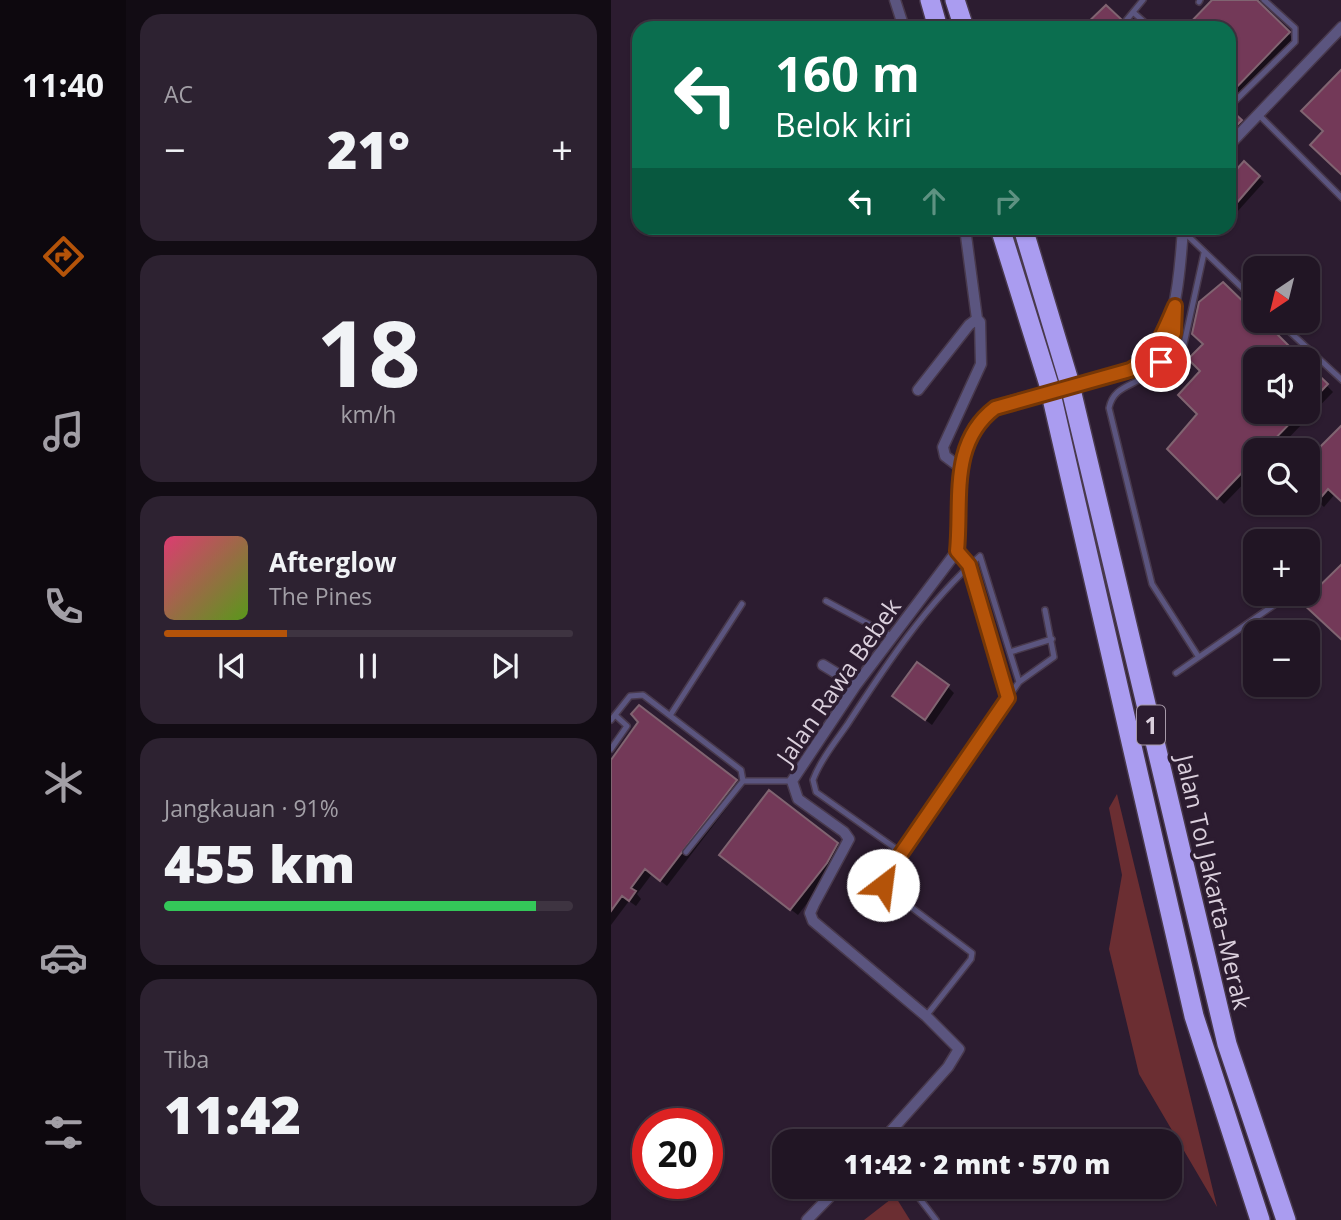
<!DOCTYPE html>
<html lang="id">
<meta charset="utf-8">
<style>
:root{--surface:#211524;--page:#2d2231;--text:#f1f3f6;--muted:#a29fa6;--line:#3e3441;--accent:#b45309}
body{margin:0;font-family:"Open Sans",sans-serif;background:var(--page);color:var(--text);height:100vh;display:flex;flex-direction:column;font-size:26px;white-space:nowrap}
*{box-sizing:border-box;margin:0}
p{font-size:23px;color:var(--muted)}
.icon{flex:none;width:38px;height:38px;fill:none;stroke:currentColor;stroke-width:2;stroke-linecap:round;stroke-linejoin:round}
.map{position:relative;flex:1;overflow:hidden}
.panel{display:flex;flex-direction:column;gap:14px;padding:14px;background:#120c14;width:485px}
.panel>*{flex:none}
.guide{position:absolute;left:21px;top:21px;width:604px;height:214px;border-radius:21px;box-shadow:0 2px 5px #0004,0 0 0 2px var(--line);background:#0b6e4f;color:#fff;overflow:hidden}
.needle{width:46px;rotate:215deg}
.tools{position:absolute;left:632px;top:256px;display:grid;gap:14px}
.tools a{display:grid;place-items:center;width:77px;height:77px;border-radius:14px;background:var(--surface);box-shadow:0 2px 5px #0004,0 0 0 2px var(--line);font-size:35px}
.speed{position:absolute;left:21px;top:1108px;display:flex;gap:14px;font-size:35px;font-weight:700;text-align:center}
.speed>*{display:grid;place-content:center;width:91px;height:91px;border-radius:50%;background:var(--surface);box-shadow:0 2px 5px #0004,0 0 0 2px var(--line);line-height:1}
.speed .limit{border:10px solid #d22;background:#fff;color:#111}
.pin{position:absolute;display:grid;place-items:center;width:60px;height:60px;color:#fff;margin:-30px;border:4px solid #fff;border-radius:50%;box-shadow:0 2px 7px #0007}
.me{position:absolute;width:77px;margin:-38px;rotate:30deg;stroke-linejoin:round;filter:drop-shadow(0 0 5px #0008)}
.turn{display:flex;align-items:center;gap:24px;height:147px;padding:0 28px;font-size:32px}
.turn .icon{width:91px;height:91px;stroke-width:2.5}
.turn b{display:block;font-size:49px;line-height:60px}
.lanes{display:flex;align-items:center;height:66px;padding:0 28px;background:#0003;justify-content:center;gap:35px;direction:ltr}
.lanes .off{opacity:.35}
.big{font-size:52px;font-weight:800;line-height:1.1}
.panel .tile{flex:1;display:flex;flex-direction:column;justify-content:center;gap:10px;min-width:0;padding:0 24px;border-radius:21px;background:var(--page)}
.panel .dial{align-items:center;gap:0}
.dial b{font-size:91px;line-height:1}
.song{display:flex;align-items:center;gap:21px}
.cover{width:84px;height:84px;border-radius:10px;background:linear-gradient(135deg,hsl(340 70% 55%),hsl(90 70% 35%))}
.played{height:7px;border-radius:4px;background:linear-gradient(90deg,var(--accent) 30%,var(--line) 30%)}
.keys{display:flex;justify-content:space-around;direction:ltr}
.heat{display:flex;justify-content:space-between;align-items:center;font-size:38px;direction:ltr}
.charge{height:10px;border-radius:5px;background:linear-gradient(90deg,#34c759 91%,var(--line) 0)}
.trip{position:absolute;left:161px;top:1129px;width:410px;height:70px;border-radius:21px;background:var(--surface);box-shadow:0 2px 5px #0004,0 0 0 2px var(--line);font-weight:800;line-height:70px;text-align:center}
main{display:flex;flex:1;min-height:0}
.menu{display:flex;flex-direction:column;width:126px;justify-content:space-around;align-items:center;background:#0d080e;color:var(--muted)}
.menu .icon{width:49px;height:49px}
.menu .selected{color:var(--accent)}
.menu b{font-size:32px;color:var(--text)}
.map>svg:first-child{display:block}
</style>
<main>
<nav class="menu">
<b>11:40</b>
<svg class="icon selected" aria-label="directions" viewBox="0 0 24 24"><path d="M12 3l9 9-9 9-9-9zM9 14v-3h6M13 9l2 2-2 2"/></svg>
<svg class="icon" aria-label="music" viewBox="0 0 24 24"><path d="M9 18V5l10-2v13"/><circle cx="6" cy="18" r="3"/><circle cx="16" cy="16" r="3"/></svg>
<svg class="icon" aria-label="phone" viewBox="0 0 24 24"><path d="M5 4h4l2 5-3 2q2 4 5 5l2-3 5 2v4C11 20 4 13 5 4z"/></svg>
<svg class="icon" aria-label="climate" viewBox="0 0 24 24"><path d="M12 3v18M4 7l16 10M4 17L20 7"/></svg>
<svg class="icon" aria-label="car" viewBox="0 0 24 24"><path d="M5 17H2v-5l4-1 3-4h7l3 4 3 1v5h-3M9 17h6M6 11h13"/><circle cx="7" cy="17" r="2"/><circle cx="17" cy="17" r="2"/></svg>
<svg class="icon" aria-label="filters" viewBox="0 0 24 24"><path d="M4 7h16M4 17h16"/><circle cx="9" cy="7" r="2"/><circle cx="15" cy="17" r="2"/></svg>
</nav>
<section class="panel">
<div class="tile"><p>AC</p>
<div class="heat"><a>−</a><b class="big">21°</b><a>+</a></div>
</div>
<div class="tile dial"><b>18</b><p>km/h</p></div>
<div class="tile">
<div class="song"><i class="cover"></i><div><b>Afterglow</b><p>The Pines</p></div></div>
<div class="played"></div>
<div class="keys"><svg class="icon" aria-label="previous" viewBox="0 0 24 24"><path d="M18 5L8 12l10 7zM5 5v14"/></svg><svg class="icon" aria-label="pause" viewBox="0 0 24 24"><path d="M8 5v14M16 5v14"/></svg><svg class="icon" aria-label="next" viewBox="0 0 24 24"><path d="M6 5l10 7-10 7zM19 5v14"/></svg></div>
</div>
<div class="tile"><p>Jangkauan · 91%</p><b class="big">455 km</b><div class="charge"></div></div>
<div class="tile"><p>Tiba</p><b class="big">11:42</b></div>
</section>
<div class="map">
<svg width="731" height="1220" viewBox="0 0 731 1220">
<rect width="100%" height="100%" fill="#2c1c30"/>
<path fill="#6b2e32" d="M506,794L606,1207L528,1074L498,949L511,875L498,808Z
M284,1196L299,1220H253Z"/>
<path fill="#0007" d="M603,0H643L684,40L628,97L618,88V28H576Z
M495,7L513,25L510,28H474Z
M621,114L634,126L618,143V118Z
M633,164L653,182L626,212L618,205V181Z
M644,315V411H696V366L722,392L666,450H644V472L613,504L558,449L589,414Z
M731,428L724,494L713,507L696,492Z
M337,687L343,693L321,725L283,696Z
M0,763L125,782L131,788L56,886L41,874L26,894L30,899L25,906L18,901L0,925Z
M226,845L232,851L222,869L187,915L117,861Z"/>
<path fill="#733958" stroke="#806471" stroke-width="2" d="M601,0H646L679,32L618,95V28H574Z
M495,5L510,19L504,26L471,28Z
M731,69V175L699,145L712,131L690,111Z
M621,111L631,120L618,134V112Z
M633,161L649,176L618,212V178Z
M612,282L644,313V320H652L691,359H644V411H691L653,450H644V459L606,499L556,449L586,414L567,395L589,371L577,359L592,344L581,334L588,302Z
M696,364L717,384L696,406Z
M731,425V502L717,489L706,502L696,493V460Z
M731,564V640L691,603Z
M306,662L338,685L314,720L281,696Z
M28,705L126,780L49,881L34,869L20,888L25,891L18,901L11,896L0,911V760L27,722L20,714Z
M158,790L227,843L216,863L179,910L108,855Z"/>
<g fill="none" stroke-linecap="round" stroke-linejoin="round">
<defs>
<path id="lane" d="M532,0L522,12L540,28
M588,2L589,0
M439,27L440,28
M509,28L522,12
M618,107L684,42V28L653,0
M647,114L731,198
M574,233L644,300
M565,309C569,335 554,363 533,377C518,387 502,388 498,408L541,584L587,656
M666,320L731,380
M566,376L593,253
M215,601L280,636
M399,652L441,639
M565,673L666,603
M408,682L443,657L434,610
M60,714L131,604
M0,720L19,696L32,695L130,770L132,781H181
M0,749L16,726L4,715
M75,852L132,781
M291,853L205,792L202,780C209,761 224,742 236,725C275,665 315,604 369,556L408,682L397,698
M315,1016L360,959L361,953L280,892L272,882L397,698L358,565L346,551
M299,1186L325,1220"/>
<path id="street" d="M284,0L293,28
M618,145L731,27
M354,228L366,319
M490,378C504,374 518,372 531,364C567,340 569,266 572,228
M307,390L358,325L366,319L369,322L370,364L332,447L334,456L350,468
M212,665L245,685
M271,1141L337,1067L348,1049L315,1016L202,921L199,913L203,904L238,839L233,832L187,799L181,781L245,685L346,551L352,453L363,427L372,417L384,408L401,401
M196,1220L229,1186"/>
<path id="highway" d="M319,0L327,28
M344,0L353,28
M389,228L438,385L583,1016L649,1220
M412,228L458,381L616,1044L675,1220"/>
</defs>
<use href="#lane" stroke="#48394c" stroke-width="8"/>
<use href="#street" stroke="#48394c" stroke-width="13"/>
<use href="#highway" stroke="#48394c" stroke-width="22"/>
<use href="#lane" stroke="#5b557f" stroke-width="5"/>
<use href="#street" stroke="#5b557f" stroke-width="10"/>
<use href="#highway" stroke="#aa9cf0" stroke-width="19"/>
<defs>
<path id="street-bridge" d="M401,401L490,378"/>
</defs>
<use href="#street-bridge" stroke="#48394c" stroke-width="13" stroke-linecap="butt"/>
<use href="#street-bridge" stroke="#5b557f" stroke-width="10"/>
</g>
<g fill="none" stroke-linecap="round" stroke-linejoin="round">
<defs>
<path id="route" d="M272,885L274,877L397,698L358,565L346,551C351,500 338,443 384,408L519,370C545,356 552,333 564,306L563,333L550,362"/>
</defs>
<use href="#route" stroke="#753606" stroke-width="18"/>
<use href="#route" stroke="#b45309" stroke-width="12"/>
</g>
<g text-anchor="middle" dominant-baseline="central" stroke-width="7" stroke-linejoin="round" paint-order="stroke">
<rect fill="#2c1c30" stroke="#a699a8" stroke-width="2" x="526" y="705.5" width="28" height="39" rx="5"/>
<g font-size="23" font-weight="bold" fill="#dacfdc">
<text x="540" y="725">1</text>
</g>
<g font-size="24" fill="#dacfdc" stroke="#2c1c30">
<text transform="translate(227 681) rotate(-55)">Jalan Rawa Bebek</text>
<text transform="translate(603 882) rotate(77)">Jalan Tol Jakarta–Merak</text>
</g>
</g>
</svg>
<div class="tools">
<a><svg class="needle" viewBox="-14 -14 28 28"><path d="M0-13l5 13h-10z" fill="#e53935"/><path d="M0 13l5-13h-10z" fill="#a29fa6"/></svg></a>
<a><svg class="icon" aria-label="sound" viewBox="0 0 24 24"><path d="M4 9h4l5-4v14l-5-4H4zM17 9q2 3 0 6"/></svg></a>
<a><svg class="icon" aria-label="search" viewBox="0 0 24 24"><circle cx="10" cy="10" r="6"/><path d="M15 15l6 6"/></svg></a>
<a>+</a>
<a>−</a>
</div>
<div class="speed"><div class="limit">20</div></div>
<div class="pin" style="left:550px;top:362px;background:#d93025"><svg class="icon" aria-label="arrive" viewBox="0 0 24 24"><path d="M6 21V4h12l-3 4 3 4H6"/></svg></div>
<svg class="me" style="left:272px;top:885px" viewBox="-20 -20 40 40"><circle r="19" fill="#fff"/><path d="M0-13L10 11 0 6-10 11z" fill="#b45309"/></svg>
<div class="trip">11:42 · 2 mnt · 570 m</div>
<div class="guide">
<div class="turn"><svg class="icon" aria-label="left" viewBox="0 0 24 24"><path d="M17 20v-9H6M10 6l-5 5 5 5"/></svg><div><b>160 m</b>Belok kiri</div></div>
<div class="lanes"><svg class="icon" aria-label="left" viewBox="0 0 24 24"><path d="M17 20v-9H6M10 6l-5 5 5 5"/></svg><svg class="icon off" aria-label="ahead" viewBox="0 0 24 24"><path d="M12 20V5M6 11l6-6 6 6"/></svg><svg class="icon off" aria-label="right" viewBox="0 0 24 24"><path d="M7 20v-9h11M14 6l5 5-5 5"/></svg></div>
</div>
</div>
</main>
